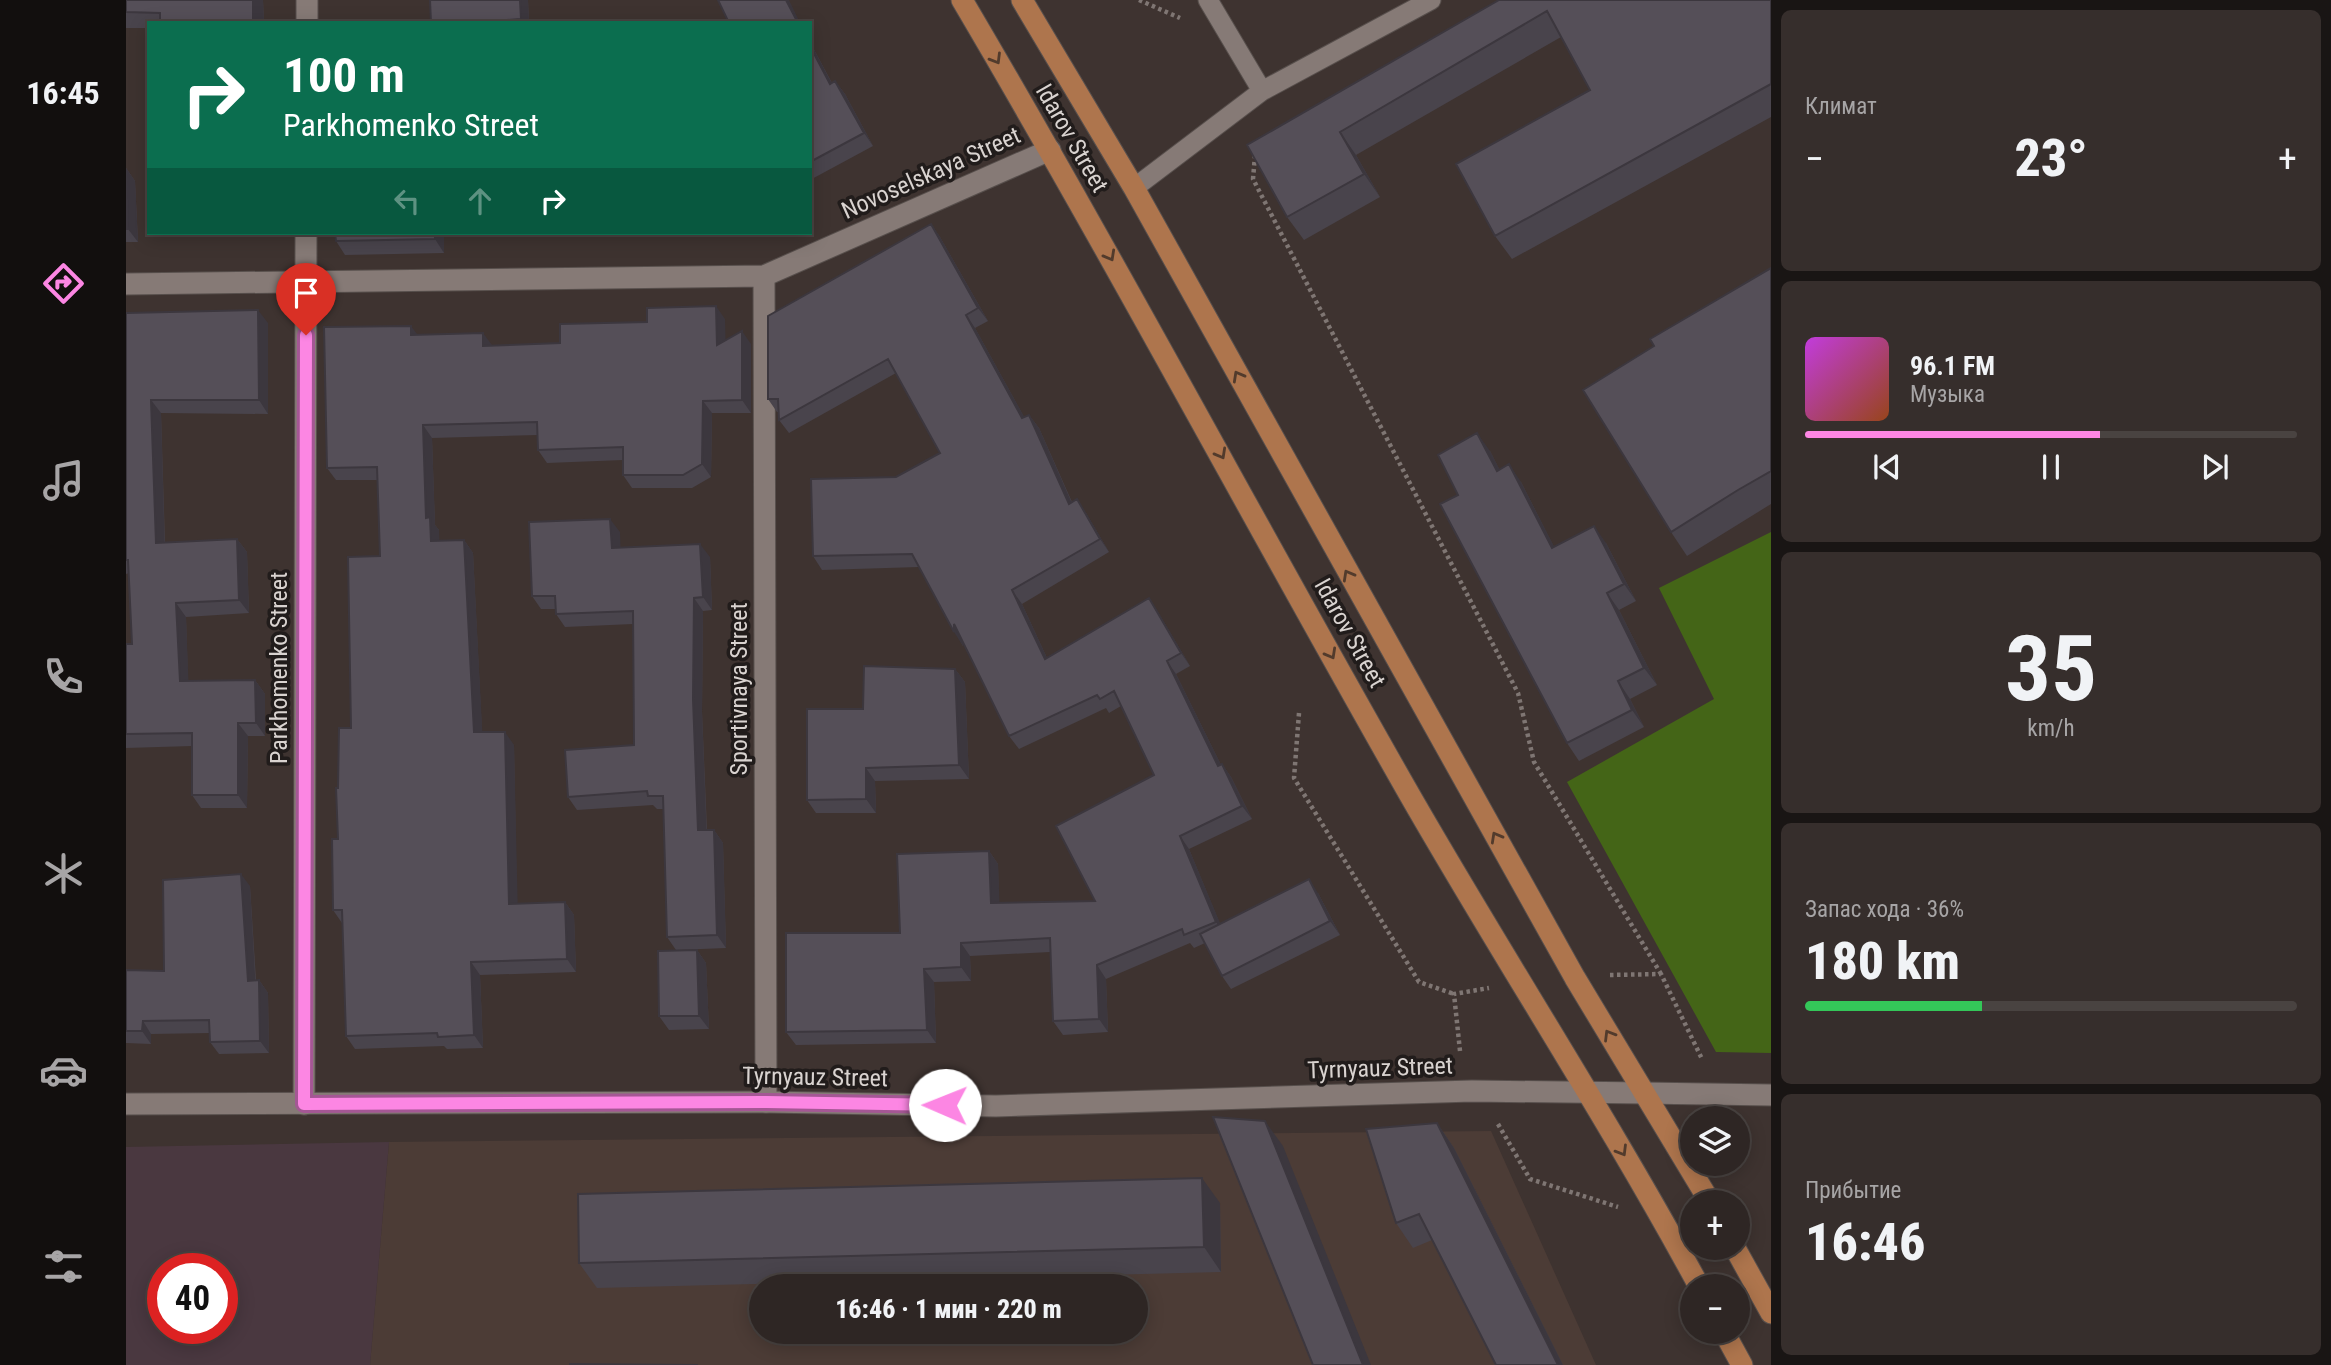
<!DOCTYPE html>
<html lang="ru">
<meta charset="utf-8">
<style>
:root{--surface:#2e2624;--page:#362e2c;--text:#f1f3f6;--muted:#a7a5a6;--line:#494341;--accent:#fc86e3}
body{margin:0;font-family:"Roboto Condensed",sans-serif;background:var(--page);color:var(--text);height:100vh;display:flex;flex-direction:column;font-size:26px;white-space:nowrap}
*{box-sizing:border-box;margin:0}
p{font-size:23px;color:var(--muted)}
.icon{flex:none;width:38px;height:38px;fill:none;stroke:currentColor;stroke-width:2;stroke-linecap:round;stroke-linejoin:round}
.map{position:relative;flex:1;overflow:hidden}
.details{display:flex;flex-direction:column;gap:10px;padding:10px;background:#191514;width:560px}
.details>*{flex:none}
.guide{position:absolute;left:21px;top:21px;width:665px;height:214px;border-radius:0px;box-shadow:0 4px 18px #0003,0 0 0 2px var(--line);background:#0b6e4f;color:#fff;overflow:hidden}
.tools{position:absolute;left:1554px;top:1106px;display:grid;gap:14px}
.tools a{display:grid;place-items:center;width:70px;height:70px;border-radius:50%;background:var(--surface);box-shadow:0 4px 18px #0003,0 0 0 2px var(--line);font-size:35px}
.speed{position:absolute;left:21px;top:1253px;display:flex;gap:14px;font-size:35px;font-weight:700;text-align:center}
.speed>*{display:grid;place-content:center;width:91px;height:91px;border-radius:50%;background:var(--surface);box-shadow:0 4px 18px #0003,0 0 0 2px var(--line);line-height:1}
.speed .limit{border:10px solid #d22;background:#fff;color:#111}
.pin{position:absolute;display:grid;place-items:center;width:60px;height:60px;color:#fff;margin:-72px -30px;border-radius:50% 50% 50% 0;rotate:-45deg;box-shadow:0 0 7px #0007}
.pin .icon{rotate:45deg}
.me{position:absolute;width:77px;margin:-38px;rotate:271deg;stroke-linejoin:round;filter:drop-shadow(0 0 5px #0008)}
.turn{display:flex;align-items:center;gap:24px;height:147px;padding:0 21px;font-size:32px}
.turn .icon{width:91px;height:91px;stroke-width:2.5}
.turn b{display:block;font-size:49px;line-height:60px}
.lanes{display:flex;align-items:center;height:66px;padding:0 21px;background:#0003;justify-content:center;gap:35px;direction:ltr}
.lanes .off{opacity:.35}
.big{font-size:52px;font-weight:800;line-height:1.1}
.details .card{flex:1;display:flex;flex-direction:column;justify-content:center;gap:10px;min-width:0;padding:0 24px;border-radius:10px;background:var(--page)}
.details .dial{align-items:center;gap:0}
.dial b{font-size:91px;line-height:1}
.song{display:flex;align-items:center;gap:21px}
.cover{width:84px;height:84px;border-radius:10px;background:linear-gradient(135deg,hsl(290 70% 55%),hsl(20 70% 35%))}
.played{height:7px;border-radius:4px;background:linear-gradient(90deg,var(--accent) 60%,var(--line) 60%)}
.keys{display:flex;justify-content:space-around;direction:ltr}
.heat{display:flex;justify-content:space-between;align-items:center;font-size:38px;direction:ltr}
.charge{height:10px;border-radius:5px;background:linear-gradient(90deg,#34c759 36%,var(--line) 0)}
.trip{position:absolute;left:623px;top:1274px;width:399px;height:70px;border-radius:35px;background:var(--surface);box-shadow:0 4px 18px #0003,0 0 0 2px var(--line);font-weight:800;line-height:70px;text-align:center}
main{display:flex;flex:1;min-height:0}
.tab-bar{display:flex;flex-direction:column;width:126px;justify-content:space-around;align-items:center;background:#120f0e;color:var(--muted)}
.tab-bar .icon{width:49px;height:49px}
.tab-bar .active{color:var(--accent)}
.tab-bar b{font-size:32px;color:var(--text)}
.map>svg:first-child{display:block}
</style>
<main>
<nav class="tab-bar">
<b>16:45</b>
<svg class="icon active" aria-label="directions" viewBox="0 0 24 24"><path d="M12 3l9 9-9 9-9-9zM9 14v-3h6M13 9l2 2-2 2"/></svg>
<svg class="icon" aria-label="music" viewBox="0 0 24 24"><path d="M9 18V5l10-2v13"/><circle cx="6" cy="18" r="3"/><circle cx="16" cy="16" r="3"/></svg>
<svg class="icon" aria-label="phone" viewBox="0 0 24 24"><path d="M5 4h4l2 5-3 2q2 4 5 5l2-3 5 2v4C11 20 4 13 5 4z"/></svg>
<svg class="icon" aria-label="climate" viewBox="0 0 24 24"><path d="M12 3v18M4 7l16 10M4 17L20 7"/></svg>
<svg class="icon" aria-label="car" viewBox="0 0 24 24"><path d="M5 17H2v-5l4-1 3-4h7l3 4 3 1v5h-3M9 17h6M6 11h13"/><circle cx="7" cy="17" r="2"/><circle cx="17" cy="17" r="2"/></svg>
<svg class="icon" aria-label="filters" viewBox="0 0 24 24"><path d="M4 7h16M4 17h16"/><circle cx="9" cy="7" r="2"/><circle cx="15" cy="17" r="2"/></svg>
</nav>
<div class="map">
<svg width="1645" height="1365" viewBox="0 0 1645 1365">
<rect width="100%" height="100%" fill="#3e3330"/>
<path fill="#4c3c36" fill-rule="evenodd" d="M1365,1131L1470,1365H244L263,1142ZM635,1286H1010V1332H635Z"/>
<path fill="#4a3840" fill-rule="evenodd" d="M263,1142L244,1365H0V1147ZM37,1269H96V1328H37Z"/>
<path fill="#446517" d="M1645,532V1053L1590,1052L1441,782L1588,699L1533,588Z"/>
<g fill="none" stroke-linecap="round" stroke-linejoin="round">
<defs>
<path id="lane" d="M1082,0L1136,91
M1008,188L1136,91L1305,0"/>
<path id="street" d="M181,23V0
M638,276L640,1102
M0,284L638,276L924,150
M1518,1093L1645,1095
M178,1104L180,233"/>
<path id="secondary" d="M0,1104L640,1102L870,1106L1346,1091L1518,1093"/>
<path id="primary" d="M836,0C990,261 1132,529 1282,792C1377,958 1482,1118 1573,1286
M896,0L1008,188L1449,978L1584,1202
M1609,1248L1645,1313
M1598,1332L1616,1365"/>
</defs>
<use href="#lane" stroke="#574f4c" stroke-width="21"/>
<use href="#street" stroke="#574f4c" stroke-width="23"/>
<use href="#secondary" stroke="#574f4c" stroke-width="23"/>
<use href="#primary" stroke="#574f4c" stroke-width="23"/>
<path stroke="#7f7673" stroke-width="4.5" stroke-dasharray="3.5 3.5" stroke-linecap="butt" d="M1013,0L1054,18
M1129,155L1127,179L1392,693L1408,762L1535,974
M1173,713L1168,778L1293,982L1328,994
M1484,975L1535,974L1576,1059
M1334,1051L1328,994L1363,988
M1372,1124L1404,1179L1492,1207
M1612,1139L1616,1132"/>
<use href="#lane" stroke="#867a76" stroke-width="19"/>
<use href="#street" stroke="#867a76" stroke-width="21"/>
<use href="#secondary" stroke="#867a76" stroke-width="21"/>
<use href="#primary" stroke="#ae754d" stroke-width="21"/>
</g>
<path fill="#49444c" d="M0,0H137L138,23H23V28H0Z
M304,0H402L403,23H305Z
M1373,0H1645V117L1386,259L1369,236L1464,90L1435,37L1230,155L1254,197L1178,240L1161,217L1121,145Z
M684,42L706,83L709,81L719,94L747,146L684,180Z
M0,168L9,181L12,242H0Z
M805,224L814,237L862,321L849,328L898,417L903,415L913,428L946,502L960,513L983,552L896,604L921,658L1023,598L1032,612L1064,666L1050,674L1095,765L1096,764L1105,777L1126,819L1063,849L1094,924L1192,893L1214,935L1105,989L1096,976L1079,943L1068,948L1064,943L980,979L982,1032L937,1035L927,1021L924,952L844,956L845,981L808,982L810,1043L670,1045L660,1032L774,933L863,851L872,864L873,903L969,901L1028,775L995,706L983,713L980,708L893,749L883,736L837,643V646L793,567L696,570L687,556L770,477L814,453L770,373L663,433L653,420V412H651L642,399Z
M209,233H368L318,234V253L219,255L210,241Z
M425,233H497L426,234Z
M1645,268V504L1561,556L1545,532L1528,346Z
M0,313L142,323V414L35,413L39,543L111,539L121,552L123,613L60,617L62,681L129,680L139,694V736H122L121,808H75L66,795V746L0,748V644H6L3,573L0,574Z
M599,319V340L625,344V413H586L585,477L566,488H506L497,475V460L421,463L412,450V435L306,438L309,525L313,530V540H338L347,553L356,732L388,745L391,904L439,902L448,915L450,972L354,975L357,1048L321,1049L318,1046L229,1049L220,1036L216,923L207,910L212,839V788L225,728L254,556L252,480H210L201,468L291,334L366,346L434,343L521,322Z
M1364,451L1373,469L1395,482L1428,547L1480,543L1510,601L1493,610L1531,685L1504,699L1518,727L1453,761L1441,743L1332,495Z
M494,532V547L584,557L586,610L577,611L576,712L581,830H588L597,843L600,948L550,950L541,937L537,809H531L527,805L451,810L442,797L508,745L507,624L439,627L430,614V609H415L406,596Z
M829,669L839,682L843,779L749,781L750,813H690L681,800L737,709Z
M124,886L130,980H133L142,993L143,1053L93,1054L84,1042V1033L25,1034V1044L0,1043V970L38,971Z
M571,950L580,963L583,1029L543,1030L533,1016Z
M1311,1123L1328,1148L1437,1365H1370L1306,1240L1287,1248L1270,1223Z
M1094,1203L1095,1272L471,1288L453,1263Z"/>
<path fill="#3c373e" d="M127,0H137L138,23H127Z
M394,0H402L403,23H397L395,19Z
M660,0H663L674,23H672Z
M684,42L713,97L704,84L684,46Z
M709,81L719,94L747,146L738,133Z
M1214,132L1230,155L1254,197L1238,174Z
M0,168L9,181L12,242L2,229Z
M805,224L814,237L862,321L852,308Z
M309,233H318V253L309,239Z
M590,306L599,319L600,358L591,345Z
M132,310L142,323V414L133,400Z
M840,315L849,328L906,431L896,418Z
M285,326L294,338L285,335Z
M616,331L625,344V413L616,400Z
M357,333L366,345L357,346Z
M25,400L35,413L39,557L30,543Z
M577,401L586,413L585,477L576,464Z
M903,415L913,428L952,517L943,504Z
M297,425L306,438L309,525L313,530L314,553L305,541L300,518Z
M1351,433L1364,451L1383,488L1371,471Z
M1383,464L1395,482L1438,566L1426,548Z
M951,499L960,513L983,552L974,539Z
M484,519L494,532L495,561L486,548Z
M1468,526L1480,543L1510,601L1498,584Z
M111,539L121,552L123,613L113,600Z
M338,540L347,553L357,745L348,732Z
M574,544L584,557L586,610L577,597Z
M886,590L896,604L928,673L919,659Z
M1481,593L1493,610L1531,685L1518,668Z
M568,598L577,611L576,712L581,843L572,830L567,699Z
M1023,598L1032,612L1064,666L1055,653Z
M50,603L60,617L63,695L54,681Z
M828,624L837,637V646L828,632Z
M1041,661L1050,674L1102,779L1092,766Z
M829,669L839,682L843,779L833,765Z
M129,680L139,694V736L130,723Z
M1492,681L1504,699L1518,727L1506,710Z
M112,723L122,736L121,808L112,795Z
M379,732L388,745L392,917L383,904Z
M1096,764L1105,777L1126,819L1116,806Z
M740,768L749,781L750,813L740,799Z
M588,830L597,843L600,948L591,935Z
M1054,836L1063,849L1099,935L1090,922Z
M863,851L872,864L874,916L865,903Z
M115,874L124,886L130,993L122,981Z
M1183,879L1192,893L1214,935L1204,921Z
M439,902L448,915L450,972L441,959Z
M835,943L844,956L845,981L835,967Z
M571,950L580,963L583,1029L573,1016Z
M345,962L354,975L357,1048L348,1035Z
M971,965L980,979L982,1032L973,1019Z
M798,969L808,982L810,1043L801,1030Z
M133,980L142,993L143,1053L134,1041Z
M17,1021L25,1034V1044L16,1031Z
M1139,1121L1157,1146L1245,1365H1237Z
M1311,1123L1328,1148L1437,1365H1432Z
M1076,1178L1094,1203L1095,1272L1078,1247Z"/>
<path fill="#554f58" stroke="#3c373e" stroke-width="2" d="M0,0H127V23H34V13L0,12Z
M304,0H394L395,19L344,23H305Z
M592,0H660L672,23H603Z
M1373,0H1645V84L1369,236L1330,164L1464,90L1421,11L1214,132L1238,174L1161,217L1121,145Z
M684,46L704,84L709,81L738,133L684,162Z
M0,169L2,229H0Z
M805,224L852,308L840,315L896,418L903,415L943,504L951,499L974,539L886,590L919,659L1023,598L1055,653L1041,661L1092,766L1096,764L1116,806L1054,836L1090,922L1058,935L1056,929L971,965L973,1019L927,1021L924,938L835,943V967L798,969L801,1030L660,1032V933H774L771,854L863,851L865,903L969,901L930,826L1028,775L988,691L974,699L971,695L883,736L828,624V632L786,554L687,556L685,479L770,477L814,453L762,359L653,420L652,399H642V316Z
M209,233H309V239L210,241Z
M1645,268V471L1612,490L1545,532L1457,390L1528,346L1524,339Z
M590,306L591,345L616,331V400L577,401L576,464L557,475H497V447L412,450L411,422L297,425L300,518L304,517L305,541L338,540L348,732H379L383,904L439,902L441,959L345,962L348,1035L312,1037L311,1033L220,1036L216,910H207L206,839H212L210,788H212L213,728H225L222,557L254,556L251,467L201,468L198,327L285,326V335L357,333V346L434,343V324L521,322V308Z
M132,310L133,400H25L30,543L111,539L113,600L50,603L54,681L129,680L130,723H112V795H66V733L0,734V644H6L2,560H0V313Z
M1351,433L1371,471L1383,464L1426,548L1468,526L1498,584L1481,593L1518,668L1492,681L1506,710L1441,743L1314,504L1332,495L1312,455Z
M484,519L486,548L574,544L577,597L568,598L567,699L572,830H588L591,935L541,937L537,796H522L521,791L442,797L439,750L508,745L507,611L430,614L429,596H406L403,522Z
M738,666L829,669L833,765L740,768V799L681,800V709H737Z
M115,874L122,981L133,980L134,1041L84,1042L83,1020L17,1021L16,1031H0V970L38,971L37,880Z
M1183,879L1204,921L1096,976L1074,934Z
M571,950L573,1016H533L532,951Z
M1087,1117L1139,1121L1237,1365H1187Z
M1311,1123L1432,1365H1370L1293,1214L1270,1223L1240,1129Z
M1076,1178L1078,1247L453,1263L452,1194Z
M444,1364L572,1365H444Z"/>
<defs><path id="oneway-chevron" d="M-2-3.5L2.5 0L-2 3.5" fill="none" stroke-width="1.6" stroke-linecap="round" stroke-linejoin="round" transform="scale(1.75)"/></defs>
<g stroke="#523b2c">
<use href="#oneway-chevron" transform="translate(870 59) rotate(59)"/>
<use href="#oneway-chevron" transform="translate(984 256) rotate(61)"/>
<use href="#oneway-chevron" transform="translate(1112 376) rotate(-119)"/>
<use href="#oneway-chevron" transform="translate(1095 454) rotate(61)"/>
<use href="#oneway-chevron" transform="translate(1222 575) rotate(-119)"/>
<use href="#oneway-chevron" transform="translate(1205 654) rotate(61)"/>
<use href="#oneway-chevron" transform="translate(1370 837) rotate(-119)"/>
<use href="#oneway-chevron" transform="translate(1483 1035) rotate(-121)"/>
<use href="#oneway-chevron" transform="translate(1496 1151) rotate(59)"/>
</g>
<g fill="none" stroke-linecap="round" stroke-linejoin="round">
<defs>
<path id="route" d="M180,335L178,1104L640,1102L819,1105"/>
</defs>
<use href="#route" stroke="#a45794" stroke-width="18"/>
<use href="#route" stroke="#fc86e3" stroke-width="12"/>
</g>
<g text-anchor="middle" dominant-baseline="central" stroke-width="7" stroke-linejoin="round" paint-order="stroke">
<g font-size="24" fill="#d9d3d0" stroke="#211c1b">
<text transform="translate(946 138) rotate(60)">Idarov Street</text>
<text transform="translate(805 173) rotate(-24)">Novoselskaya Street</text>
<text transform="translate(1224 633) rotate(61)">Idarov Street</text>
<text transform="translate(153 668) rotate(-90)">Parkhomenko Street</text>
<text transform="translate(613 689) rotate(-90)">Sportivnaya Street</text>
<text transform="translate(1254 1068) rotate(-2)">Tyrnyauz Street</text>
<text transform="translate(689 1077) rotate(1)">Tyrnyauz Street</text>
</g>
</g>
</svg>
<div class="tools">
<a><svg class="icon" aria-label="layers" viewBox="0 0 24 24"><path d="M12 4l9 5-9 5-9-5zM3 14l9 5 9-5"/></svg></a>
<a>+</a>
<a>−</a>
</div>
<div class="speed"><div class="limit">40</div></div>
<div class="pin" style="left:180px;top:335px;background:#d93025"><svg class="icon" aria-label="arrive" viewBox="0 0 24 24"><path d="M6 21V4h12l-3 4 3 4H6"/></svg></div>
<svg class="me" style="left:819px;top:1105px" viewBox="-20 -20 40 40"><circle r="19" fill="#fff"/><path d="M0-13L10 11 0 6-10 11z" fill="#fc86e3"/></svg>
<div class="trip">16:46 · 1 мин · 220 m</div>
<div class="guide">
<div class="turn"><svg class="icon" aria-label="right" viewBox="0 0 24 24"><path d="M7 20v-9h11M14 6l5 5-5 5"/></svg><div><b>100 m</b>Parkhomenko Street</div></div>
<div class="lanes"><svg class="icon off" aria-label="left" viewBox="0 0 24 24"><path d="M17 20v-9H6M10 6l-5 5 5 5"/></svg><svg class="icon off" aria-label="ahead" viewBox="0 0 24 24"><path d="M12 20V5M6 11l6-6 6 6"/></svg><svg class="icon" aria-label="right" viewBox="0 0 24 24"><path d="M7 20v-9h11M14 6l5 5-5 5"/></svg></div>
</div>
</div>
<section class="details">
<div class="card"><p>Климат</p>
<div class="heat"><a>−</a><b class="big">23°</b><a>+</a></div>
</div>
<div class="card">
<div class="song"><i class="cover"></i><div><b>96.1 FM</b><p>Музыка</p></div></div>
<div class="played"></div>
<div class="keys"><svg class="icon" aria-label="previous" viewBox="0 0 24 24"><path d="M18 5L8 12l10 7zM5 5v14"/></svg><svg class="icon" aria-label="pause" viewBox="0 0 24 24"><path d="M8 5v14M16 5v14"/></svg><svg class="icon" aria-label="next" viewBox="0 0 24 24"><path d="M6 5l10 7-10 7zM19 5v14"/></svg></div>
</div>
<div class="card dial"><b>35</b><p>km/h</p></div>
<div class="card"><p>Запас хода · 36%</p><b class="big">180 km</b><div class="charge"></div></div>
<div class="card"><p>Прибытие</p><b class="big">16:46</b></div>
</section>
</main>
